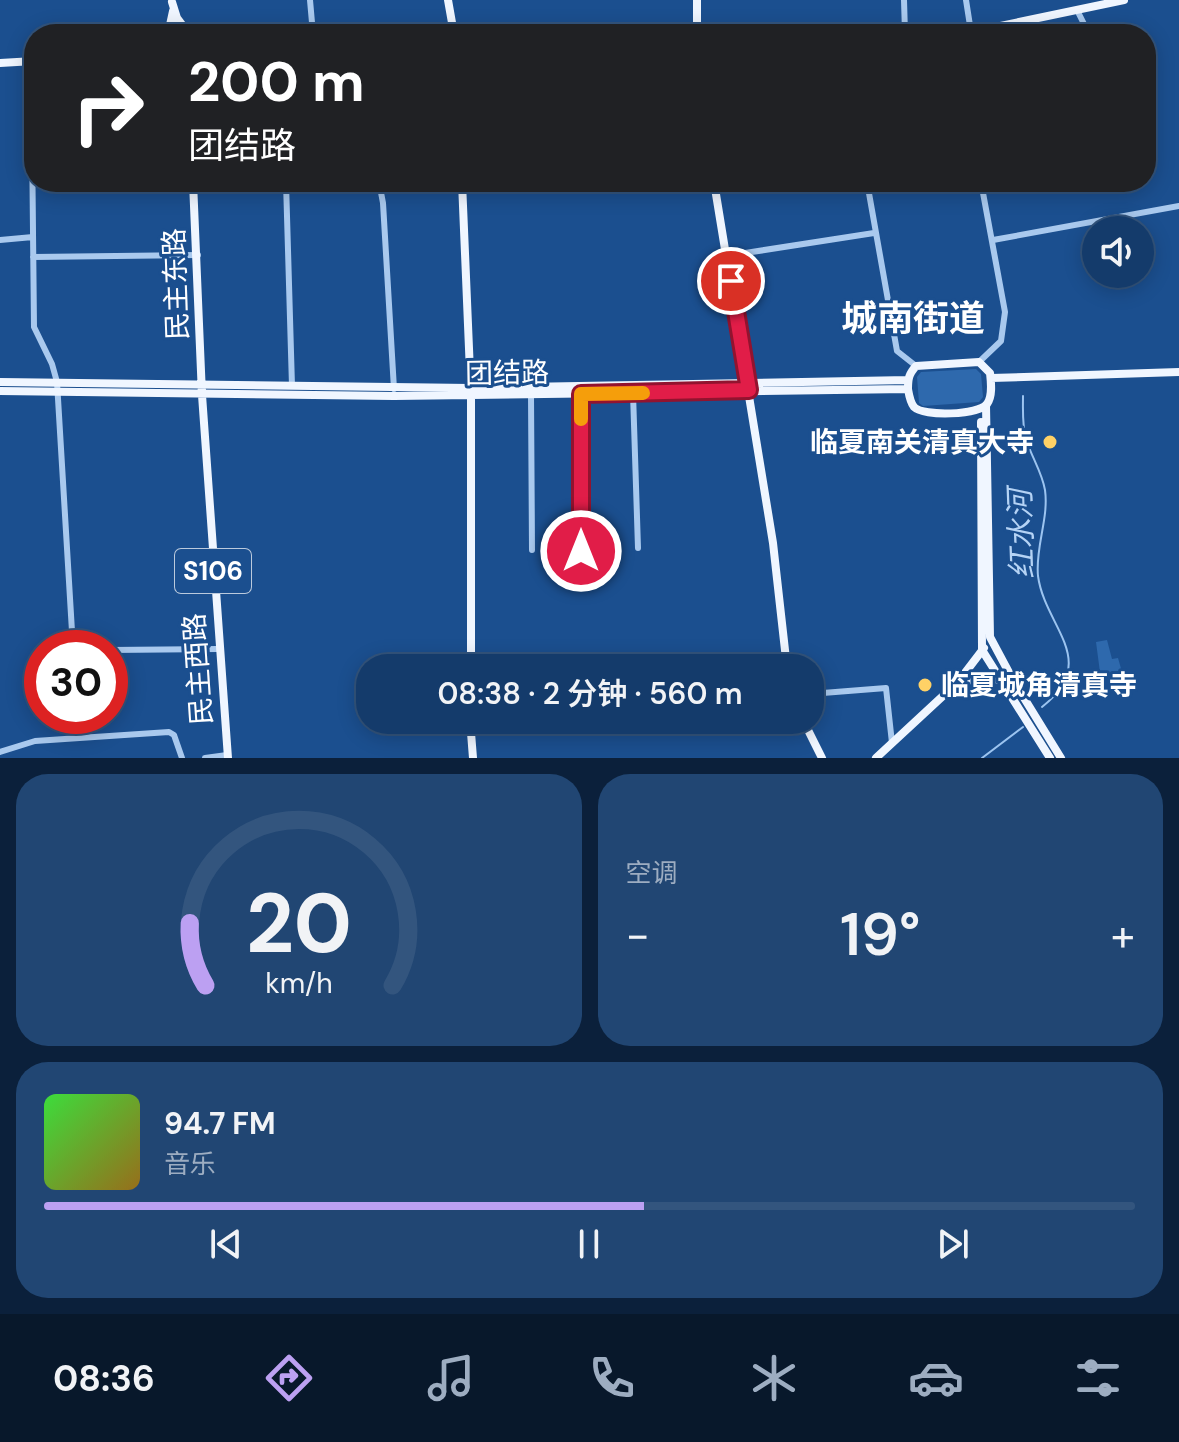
<!DOCTYPE html>
<html lang="zh">
<meta charset="utf-8">
<style>
:root{--surface:#143b6b;--page:#214673;--text:#f1f3f6;--muted:#9dadc1;--line:#33557e;--accent:#bca0f2}
body{margin:0;font-family:"DM Sans","Noto Sans SC",sans-serif;background:var(--page);color:var(--text);height:100vh;display:flex;flex-direction:column;font-size:30px;white-space:nowrap}
*{box-sizing:border-box;margin:0}
p{font-size:26px;color:var(--muted)}
.icon{flex:none;width:44px;height:44px;fill:none;stroke:currentColor;stroke-width:2;stroke-linecap:round;stroke-linejoin:round}
.map{position:relative;height:758px;overflow:hidden}
.details{display:flex;flex-direction:column;gap:16px;padding:16px;background:#0b203b;flex:1}
.details>*{flex:none}
.guide{position:absolute;left:24px;top:24px;width:1132px;height:168px;border-radius:32px;box-shadow:0 4px 20px #0003,0 0 0 2px var(--line);background:#202124;color:#fff;overflow:hidden}
.controls{position:absolute;left:1082px;top:216px;display:grid;gap:16px}
.controls a{display:grid;place-items:center;width:72px;height:72px;border-radius:50%;background:var(--surface);box-shadow:0 4px 20px #0003,0 0 0 2px var(--line);font-size:40px}
.speed{position:absolute;left:24px;top:630px;display:flex;gap:16px;font-size:40px;font-weight:700;text-align:center}
.speed>*{display:grid;place-content:center;width:104px;height:104px;border-radius:50%;background:var(--surface);box-shadow:0 4px 20px #0003,0 0 0 2px var(--line);line-height:1}
.speed .limit{border:12px solid #d22;background:#fff;color:#111}
.pin{position:absolute;display:grid;place-items:center;width:68px;height:68px;color:#fff;margin:-34px;border:4px solid #fff;border-radius:50%;box-shadow:0 2px 8px #0007}
.me{position:absolute;width:88px;margin:-44px;rotate:0deg;stroke-linejoin:round;filter:drop-shadow(0 0 6px #0008)}
.turn{display:flex;align-items:center;gap:28px;height:168px;padding:0 32px;font-size:36px}
.turn .icon{width:104px;height:104px;stroke-width:2.5}
.turn b{display:block;font-size:56px;line-height:68px}
.big{font-size:60px;font-weight:600;line-height:1.1}
.details .widget{flex:1;display:flex;flex-direction:column;justify-content:center;gap:12px;min-width:0;padding:0 28px;border-radius:32px;background:var(--page)}
.details .dial{align-items:center;gap:0}
.dial svg{height:208px;overflow:visible;fill:none;stroke:var(--line);stroke-width:7;stroke-linecap:round;text-anchor:middle}
.dial text{fill:var(--text);stroke:none}
.song{display:flex;align-items:center;gap:24px}
.cover{width:96px;height:96px;border-radius:12px;background:linear-gradient(135deg,hsl(120 70% 55%),hsl(40 70% 35%))}
.played{height:8px;border-radius:4px;background:linear-gradient(90deg,var(--accent) 55%,var(--line) 55%)}
.keys{display:flex;justify-content:space-around;direction:ltr}
.heat{display:flex;justify-content:space-between;align-items:center;font-size:44px;direction:ltr}
.details .tiles{flex:1;display:grid;gap:16px;grid-template-columns:1fr 1fr}
.widget:last-child{grid-column:span 2}
.trip{position:absolute;left:356px;top:654px;width:468px;height:80px;border-radius:32px;background:var(--surface);box-shadow:0 4px 20px #0003,0 0 0 2px var(--line);font-weight:600;line-height:80px;text-align:center}
.dock{display:flex;height:128px;justify-content:space-around;align-items:center;background:#08182b;color:var(--muted)}
.dock .icon{width:56px;height:56px}
.dock .on{color:var(--accent)}
.dock b{font-size:36px;color:var(--text)}
.map>svg:first-child{display:block}
</style>
<div class="map">
<svg width="1179" height="758" viewBox="0 0 1179 758">
<rect width="100%" height="100%" fill="#1b4f8f"/>
<path fill="#2e69ad" d="M976,369L981,374L983,397L979,402L923,406L919,403L917,377L921,372Z
M1107,640L1112,659L1118,658L1122,672L1101,680L1096,642Z"/>
<g fill="none" stroke-linecap="round" stroke-linejoin="round">
<path stroke="#9cc4f0" stroke-width="2" d="M1023,396C1023,410 1022,425 1026,439C1031,456 1042,472 1045,490C1049,519 1035,547 1038,576C1045,628 1101,660 1042,707
M982,758L1023,727"/>
<path stroke="#a9c9ee" stroke-width="6" d="M310,0L313,34
M904,0L905,33
M966,0L971,32
M1077,10L1089,34
M32,135L34,327L52,364L57,382L73,648
M286,182L292,386
M379,182L383,203L394,389
M867,182L897,351L916,366
M0,240L33,237
M993,240L1179,206
M726,256L874,233
M33,257L198,255
M979,362L1001,341L1005,312L981,182
M633,393L638,548
M531,395L532,550
M581,551V394
M110,650L218,649
M810,694L886,688L892,743
M470,730L526,720
M0,752L35,741L169,732L174,735L182,758
M205,758L227,755"/>
<path stroke="#f0f6ff" stroke-width="8" d="M448,0L454,34
M697,0V34
M172,2L177,18L189,34
M168,34L173,11
M833,34H915
M962,34L1124,0
M0,63L34,61
M193,182L202,395L228,758
M462,182L471,396V668
M714,182L773,543L787,668
M979,362L990,373C991,382 993,396 987,404C978,415 924,417 914,407C910,402 909,395 908,389C908,378 909,374 916,366Z
M991,378L1179,372
M0,382L470,388L908,380
M0,391L394,396L908,389
M986,405L990,637L1013,680L1061,758
M981,422L982,650L1050,758
M958,682L986,678L1001,680
M470,720L473,758
M803,720L822,758
M876,758L958,682L984,648"/>
</g>
<g fill="none" stroke-linecap="round" stroke-linejoin="round">
<defs>
<path id="route" d="M581,551V394L749,390L731,281"/>
</defs>
<use href="#route" stroke="#92132f" stroke-width="20"/>
<use href="#route" stroke="#e11d48" stroke-width="14"/>
<path stroke="#f59e0b" stroke-width="14" d="M581,419V394L643,393"/>
</g>
<g fill="#ffd166" stroke="#1b4f8f" stroke-width="3">
<circle cx="1050" cy="442" r="8"/>
<circle cx="925" cy="685" r="8"/>
</g>
<g text-anchor="middle" dominant-baseline="central" stroke-width="6" stroke-linejoin="round" paint-order="stroke">
<rect fill="#1b4f8f" stroke="#bbcadd" stroke-width="2" x="175" y="549" width="76" height="44" rx="6"/>
<g font-size="26" font-weight="bold" fill="#fff">
<text x="213" y="571">S106</text>
</g>
<g font-size="28" fill="#fff" stroke="#1b4f8f">
<text transform="translate(176 284) rotate(-92)">民主东路</text>
<text transform="translate(507 373) rotate(-1)">团结路</text>
<text transform="translate(198 669) rotate(-94)">民主西路</text>
</g>
<g font-size="28" font-weight="bold" fill="#fff" stroke="#1b4f8f" text-anchor="end">
<text x="1034" y="442">临夏南关清真大寺</text>
<text x="941" y="685" text-anchor="start">临夏城角清真寺</text>
</g>
<g font-size="30" font-style="italic" fill="#b5d3f5" stroke="#1b4f8f">
<text transform="translate(1021 534) rotate(-92)">红水河</text>
</g>
<g font-size="36" font-weight="bold" fill="#fff" stroke="#1b4f8f">
<text x="913" y="318">城南街道</text>
</g>
</g>
</svg>
<div class="controls">
<a><svg class="icon" aria-label="sound" viewBox="0 0 24 24"><path d="M4 9h4l5-4v14l-5-4H4zM17 9q2 3 0 6"/></svg></a>
</div>
<div class="speed"><div class="limit">30</div></div>
<div class="pin" style="left:731px;top:281px;background:#d93025"><svg class="icon" aria-label="arrive" viewBox="0 0 24 24"><path d="M6 21V4h12l-3 4 3 4H6"/></svg></div>
<svg class="me" style="left:581px;top:551px" viewBox="-20 -20 40 40"><circle r="17" fill="#e11d48" stroke="#fff" stroke-width="3"/><path d="M0-11L8 9 0 5-8 9z" fill="#fff"/></svg>
<div class="trip">08:38 · 2 分钟 · 560 m</div>
<div class="guide">
<div class="turn"><svg class="icon" aria-label="right" viewBox="0 0 24 24"><path d="M7 20v-9h11M14 6l5 5-5 5"/></svg><div><b>200 m</b>团结路</div></div>
</div>
</div>
<section class="details">
<div class="tiles">
<div class="widget dial"><svg viewBox="0 0 100 80">
<path d="M14 69A42 42 0 1 1 86 69"/>
<path d="M14 69A42 42 0 0 1 8 45" stroke="#bca0f2"/>
<text x="50" y="56" font-size="32" font-weight="700">20</text>
<text x="50" y="72" font-size="11">km/h</text>
</svg></div>
<div class="widget"><p>空调</p>
<div class="heat"><a>−</a><b class="big">19°</b><a>+</a></div>
</div>
<div class="widget">
<div class="song"><i class="cover"></i><div><b>94.7 FM</b><p>音乐</p></div></div>
<div class="played"></div>
<div class="keys"><svg class="icon" aria-label="previous" viewBox="0 0 24 24"><path d="M18 5L8 12l10 7zM5 5v14"/></svg><svg class="icon" aria-label="pause" viewBox="0 0 24 24"><path d="M8 5v14M16 5v14"/></svg><svg class="icon" aria-label="next" viewBox="0 0 24 24"><path d="M6 5l10 7-10 7zM19 5v14"/></svg></div>
</div>
</div>
</section>
<nav class="dock">
<b>08:36</b>
<svg class="icon on" aria-label="directions" viewBox="0 0 24 24"><path d="M12 3l9 9-9 9-9-9zM9 14v-3h6M13 9l2 2-2 2"/></svg>
<svg class="icon" aria-label="music" viewBox="0 0 24 24"><path d="M9 18V5l10-2v13"/><circle cx="6" cy="18" r="3"/><circle cx="16" cy="16" r="3"/></svg>
<svg class="icon" aria-label="phone" viewBox="0 0 24 24"><path d="M5 4h4l2 5-3 2q2 4 5 5l2-3 5 2v4C11 20 4 13 5 4z"/></svg>
<svg class="icon" aria-label="climate" viewBox="0 0 24 24"><path d="M12 3v18M4 7l16 10M4 17L20 7"/></svg>
<svg class="icon" aria-label="car" viewBox="0 0 24 24"><path d="M5 17H2v-5l4-1 3-4h7l3 4 3 1v5h-3M9 17h6M6 11h13"/><circle cx="7" cy="17" r="2"/><circle cx="17" cy="17" r="2"/></svg>
<svg class="icon" aria-label="filters" viewBox="0 0 24 24"><path d="M4 7h16M4 17h16"/><circle cx="9" cy="7" r="2"/><circle cx="15" cy="17" r="2"/></svg>
</nav>
